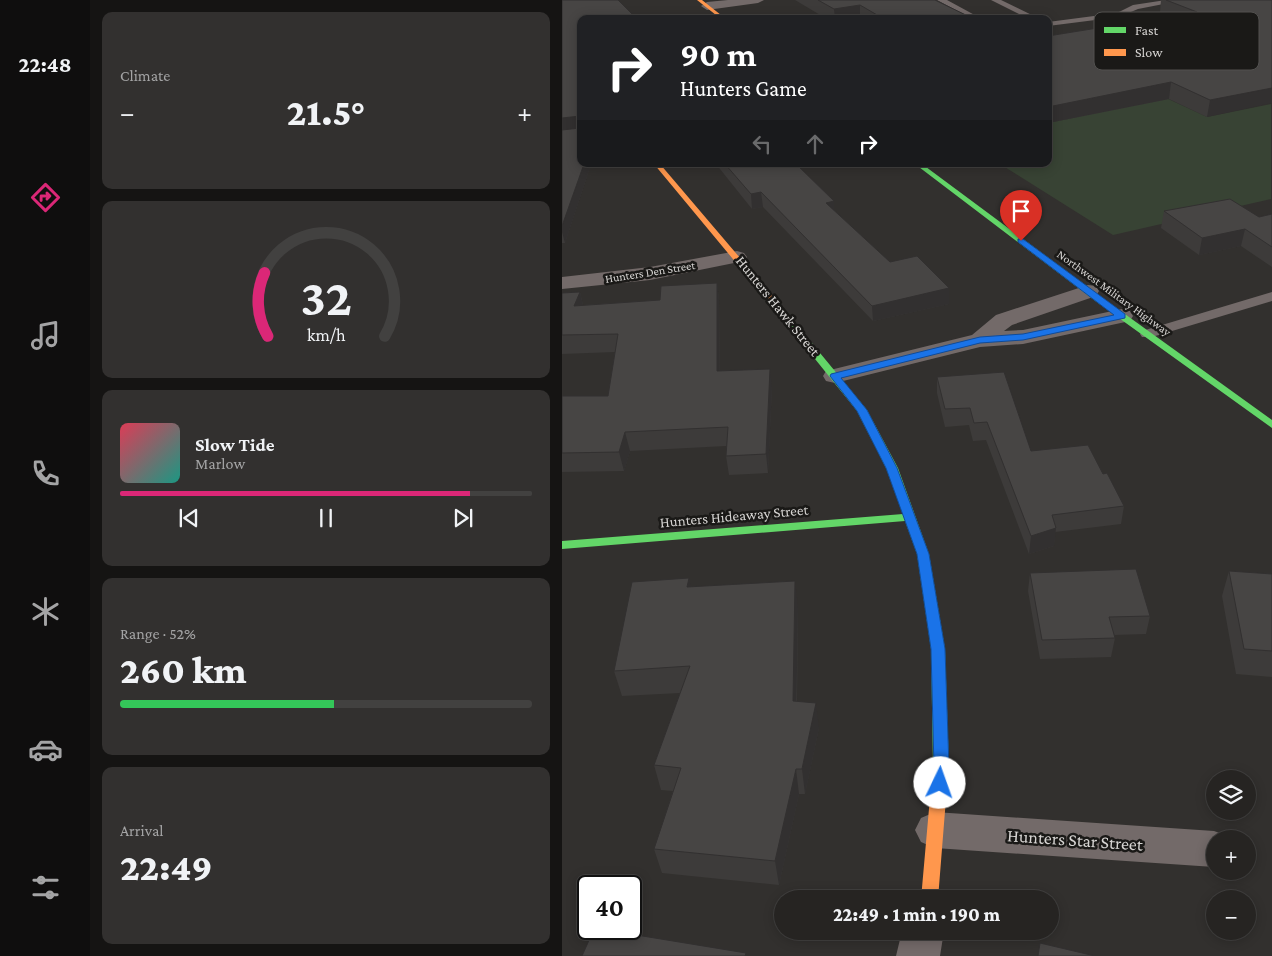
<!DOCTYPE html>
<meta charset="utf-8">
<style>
:root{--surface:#262422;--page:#32302f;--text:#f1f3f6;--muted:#a4a4a5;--line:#424140;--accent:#db2777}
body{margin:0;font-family:"Crimson Pro",serif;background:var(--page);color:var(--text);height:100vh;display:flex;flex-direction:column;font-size:19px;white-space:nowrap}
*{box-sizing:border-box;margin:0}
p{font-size:16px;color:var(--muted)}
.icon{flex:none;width:28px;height:28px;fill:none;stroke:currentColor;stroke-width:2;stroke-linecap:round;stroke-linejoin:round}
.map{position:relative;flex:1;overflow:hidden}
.drawer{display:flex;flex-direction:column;gap:12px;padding:12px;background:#151413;width:472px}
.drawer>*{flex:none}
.guide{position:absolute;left:15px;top:15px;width:475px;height:152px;border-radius:10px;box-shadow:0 2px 12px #0003,0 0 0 1px var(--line);background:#202124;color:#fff;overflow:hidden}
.fabs{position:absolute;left:644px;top:770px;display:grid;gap:10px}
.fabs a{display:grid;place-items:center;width:50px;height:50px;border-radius:50%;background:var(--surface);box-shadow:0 2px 12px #0003,0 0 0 1px var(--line);font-size:25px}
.speed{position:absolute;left:15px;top:875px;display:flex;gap:10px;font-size:25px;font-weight:700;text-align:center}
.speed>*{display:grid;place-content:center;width:65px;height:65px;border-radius:50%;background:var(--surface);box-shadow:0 2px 12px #0003,0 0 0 1px var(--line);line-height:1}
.speed .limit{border:2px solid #111;border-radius:8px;background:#fff;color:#111}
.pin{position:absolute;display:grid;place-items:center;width:42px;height:42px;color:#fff;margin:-51px -21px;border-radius:50% 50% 50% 0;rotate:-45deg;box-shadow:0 0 5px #0007}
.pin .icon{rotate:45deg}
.me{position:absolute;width:55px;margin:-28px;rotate:3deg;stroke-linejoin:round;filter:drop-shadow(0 0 4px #0008)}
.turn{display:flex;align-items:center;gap:18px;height:105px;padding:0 20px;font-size:22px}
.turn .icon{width:65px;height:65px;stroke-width:2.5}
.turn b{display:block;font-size:35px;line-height:42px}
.lanes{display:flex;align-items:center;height:48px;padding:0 20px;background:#0003;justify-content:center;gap:25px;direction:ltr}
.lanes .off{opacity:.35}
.big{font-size:38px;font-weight:800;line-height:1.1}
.drawer .card{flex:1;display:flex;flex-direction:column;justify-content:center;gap:8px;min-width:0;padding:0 18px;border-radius:10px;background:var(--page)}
.drawer .dial{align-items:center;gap:0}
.dial svg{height:130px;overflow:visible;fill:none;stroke:var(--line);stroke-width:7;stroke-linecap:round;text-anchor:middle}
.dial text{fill:var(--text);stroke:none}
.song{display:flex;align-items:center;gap:15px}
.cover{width:60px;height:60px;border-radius:8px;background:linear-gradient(135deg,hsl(350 70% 55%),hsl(170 70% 35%))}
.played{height:5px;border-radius:2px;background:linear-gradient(90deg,var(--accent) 85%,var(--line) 85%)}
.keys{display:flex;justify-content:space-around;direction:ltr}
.heat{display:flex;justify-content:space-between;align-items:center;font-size:28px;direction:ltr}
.charge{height:8px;border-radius:4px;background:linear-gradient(90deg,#34c759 52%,var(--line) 0)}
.trip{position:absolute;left:212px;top:890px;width:285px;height:50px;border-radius:25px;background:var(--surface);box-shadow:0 2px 12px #0003,0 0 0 1px var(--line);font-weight:800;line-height:50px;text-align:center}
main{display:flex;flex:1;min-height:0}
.menu{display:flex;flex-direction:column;width:90px;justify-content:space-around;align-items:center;background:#0f0e0e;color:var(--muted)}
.menu .icon{width:35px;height:35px}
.menu .on{color:var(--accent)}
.menu b{font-size:22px;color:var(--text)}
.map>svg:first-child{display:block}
</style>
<main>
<nav class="menu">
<b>22:48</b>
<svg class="icon on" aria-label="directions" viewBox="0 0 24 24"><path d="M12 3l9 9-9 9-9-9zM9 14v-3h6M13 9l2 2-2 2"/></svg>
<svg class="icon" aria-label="music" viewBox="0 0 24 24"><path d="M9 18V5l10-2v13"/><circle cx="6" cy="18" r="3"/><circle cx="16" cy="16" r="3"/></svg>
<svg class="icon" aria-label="phone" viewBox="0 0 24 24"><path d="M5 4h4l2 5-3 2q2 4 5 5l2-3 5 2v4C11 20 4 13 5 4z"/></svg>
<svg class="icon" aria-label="climate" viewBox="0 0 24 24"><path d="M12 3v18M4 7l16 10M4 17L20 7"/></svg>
<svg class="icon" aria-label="car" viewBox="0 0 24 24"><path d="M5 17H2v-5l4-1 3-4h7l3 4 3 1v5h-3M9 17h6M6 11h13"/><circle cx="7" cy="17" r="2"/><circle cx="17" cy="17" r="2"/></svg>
<svg class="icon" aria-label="filters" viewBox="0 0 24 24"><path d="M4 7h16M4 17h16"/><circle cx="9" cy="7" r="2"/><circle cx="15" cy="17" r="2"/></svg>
</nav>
<section class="drawer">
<div class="card"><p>Climate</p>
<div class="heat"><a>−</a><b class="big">21.5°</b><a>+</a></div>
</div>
<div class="card dial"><svg viewBox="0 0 100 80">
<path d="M14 69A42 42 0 1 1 86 69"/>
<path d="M14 69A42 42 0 0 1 12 30" stroke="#db2777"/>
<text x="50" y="56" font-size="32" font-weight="700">32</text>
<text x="50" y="72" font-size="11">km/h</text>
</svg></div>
<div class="card">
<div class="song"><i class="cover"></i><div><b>Slow Tide</b><p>Marlow</p></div></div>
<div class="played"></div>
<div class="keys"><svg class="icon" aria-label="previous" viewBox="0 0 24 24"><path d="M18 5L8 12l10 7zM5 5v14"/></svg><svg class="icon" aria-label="pause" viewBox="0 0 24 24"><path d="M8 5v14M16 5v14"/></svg><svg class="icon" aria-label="next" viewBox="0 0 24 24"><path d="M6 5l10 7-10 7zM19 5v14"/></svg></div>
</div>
<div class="card"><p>Range · 52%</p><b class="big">260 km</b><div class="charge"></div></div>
<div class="card"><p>Arrival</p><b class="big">22:49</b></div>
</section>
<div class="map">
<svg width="710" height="956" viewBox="0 0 710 956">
<rect width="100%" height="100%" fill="#32302e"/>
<path fill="#384334" d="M574,84L645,117L709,104V199L551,235L438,164H486V123L588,102Z"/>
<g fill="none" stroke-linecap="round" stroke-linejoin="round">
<path fill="#736a69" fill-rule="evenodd" d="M375,0H385L420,19H410Z
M429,0H439L478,19H467Z
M604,0H622L576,9L557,17L486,26V22L555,13L571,5Z
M710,292V301L590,337H580L578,334L580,331Z"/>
<path fill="#736a69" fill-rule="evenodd" d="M166,0H202L196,3L145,10L139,6L145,2Z
M175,251L182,253L185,257L182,261L88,280L0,289V277L88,267Z
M526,285L534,286L537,291L534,296L450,325L442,331L461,330L560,309L568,311L571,316L568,321L461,344L418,347L273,383L264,381L261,376L264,371L410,335L434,315Z
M373,812L652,831L666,836L667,839H652V867L373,848L359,842L353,830L359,818Z
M340,931H382L378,956H334Z"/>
<path fill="#63d668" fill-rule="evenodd" d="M353,164H360L542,299L710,420V428L536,303Z
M227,318L230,319L305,410L336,468L367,554L383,649L387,767L385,786L382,791L377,793L372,791L369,786L371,767L369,649L355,554L343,521L0,549V541L341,514L324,468L295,411L224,323V319Z"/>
<path fill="#ff974d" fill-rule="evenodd" d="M135,0H140L164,19H159Z
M92,164H98L230,319V323H224Z
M377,779L382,781L385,786L376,899H359L369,786L372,781Z"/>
</g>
<path fill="#3d3b3a" d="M0,0L19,164H29L3,243H0Z
M233,0H373L412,19H265Z
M599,0H710L645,117L607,99L486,123V36L608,16L598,12Z
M154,164H237V167L272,201V210L328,262L387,288V304L311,321L201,207L190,209Z
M602,211L697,217L710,214V267L679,246L637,255L599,228Z
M155,283L157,300L158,371L210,387L206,473L167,475L164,456V446L68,451L62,471L0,472V396H46L53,352L0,354V293L18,292L21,305L98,300Z
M375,377L469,451L541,474L562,506L559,524L493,532L492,546L467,554L424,440L411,441L407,425L383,427L375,393Z
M667,571L710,574V677L674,674L660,596Z
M468,573L588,616L584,634L552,635L553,638L549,657L478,659L466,591Z
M127,578L128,587L236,606L235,701L257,728L243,794H237L217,885L100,873L92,849L111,791L99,790L92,765L118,693L60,696L52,671Z"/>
<path fill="#323030" d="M298,5V19H273L272,9Z
M609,82L607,99L486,123V107Z
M710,88V103L645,117L648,100Z
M18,116L19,129L0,131V118Z
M22,164H29L3,243L0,232V226Z
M199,192L201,207L190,209L189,194Z
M272,201V216L264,203Z
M683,229L679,246L637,255L640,238Z
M155,283L157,300L158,390L155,371Z
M387,288V304L311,321L310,306Z
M18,292L22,310L12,306Z
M208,369L210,387L206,473L204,454Z
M63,432L68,451L62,471L57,452Z
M494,528L492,546L467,554L469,536Z
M127,578L132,603L125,587Z
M233,581L236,606L234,726L231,701Z
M254,703L257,728L243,794L240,769Z
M234,769L237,794L217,885L213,861Z"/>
<path fill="#474544" stroke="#323030" d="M0,0H56L75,19H19V164H22L0,226V130L18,128V116L0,118Z
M256,0H373L412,19H322L298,5L272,9Z
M604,0H710V88L648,100L609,82L486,107V36L635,12Z
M163,164H234L272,201L264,203L328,262L355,256L387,288L310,306L199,192L189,194Z
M668,199L697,217L710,214V247L683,229L640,238L602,211Z
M155,283V371L208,369L204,454L164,456L166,427L63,432L57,452L0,453V396H46L56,334L0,335V293L18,292L12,306L98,300L99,286Z
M442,372L469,451L526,445L541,474L545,473L562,506L490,515L494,528L469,536L425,422L412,423L408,408L383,409L375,377Z
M574,569L588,616L547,617L553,638L480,640L468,573Z
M667,571L710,574V651L682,649Z
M127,578L125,587L233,581L231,701L254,703L240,769H234L213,861L92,849L119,768L92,765L128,666L52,671L70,582Z
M32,929H38L184,953L183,956H20Z
M478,943L533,956H476Z"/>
<path fill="#1a73e8" stroke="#114b97" d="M456,239H461L563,314V318L461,340L418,343L279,378L305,410L335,468L367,554L383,649L387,767L383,788L378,790L372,788L370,783L372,767L369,649L355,554L324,468L295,411L268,376L269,374L418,337L461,334L552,315L456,242Z"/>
<g text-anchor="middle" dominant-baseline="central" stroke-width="5" stroke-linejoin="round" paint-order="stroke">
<g font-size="12" fill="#d6d4d2" stroke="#1a1917">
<text transform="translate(88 272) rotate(-9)">Hunters Den Street</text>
<text transform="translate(552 293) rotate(36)">Northwest Military Highway</text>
</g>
<g font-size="15" fill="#d6d4d2" stroke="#1a1917">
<text transform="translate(216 306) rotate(51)">Hunters Hawk Street</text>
<text transform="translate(172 516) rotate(-5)">Hunters Hideaway Street</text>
</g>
<g font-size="18" fill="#d6d4d2" stroke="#1a1917">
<text transform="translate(513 840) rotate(4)">Hunters Star Street</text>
</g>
</g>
<rect x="532" y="12" width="165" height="58" rx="8" fill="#1a1917" stroke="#52514f" stroke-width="1"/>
<rect x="542" y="27" width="22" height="6" fill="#63d668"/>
<rect x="542" y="49" width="22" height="7" fill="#ff974d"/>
<g font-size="14" fill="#d6d4d2">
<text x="573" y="35">Fast</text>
<text x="573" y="57">Slow</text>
</g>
</svg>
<div class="fabs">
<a><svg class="icon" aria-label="layers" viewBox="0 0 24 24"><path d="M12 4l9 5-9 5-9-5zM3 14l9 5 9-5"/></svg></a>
<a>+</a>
<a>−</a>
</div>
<div class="speed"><div class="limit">40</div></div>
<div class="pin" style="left:459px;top:241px;background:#d93025"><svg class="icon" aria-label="arrive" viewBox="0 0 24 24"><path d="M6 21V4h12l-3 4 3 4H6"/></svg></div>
<svg class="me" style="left:378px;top:783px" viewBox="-20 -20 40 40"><circle r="19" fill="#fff"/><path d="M0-13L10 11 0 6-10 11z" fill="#1a73e8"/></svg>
<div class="trip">22:49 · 1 min · 190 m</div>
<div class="guide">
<div class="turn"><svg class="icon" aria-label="right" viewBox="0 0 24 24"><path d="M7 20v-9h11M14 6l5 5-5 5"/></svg><div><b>90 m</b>Hunters Game</div></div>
<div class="lanes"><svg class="icon off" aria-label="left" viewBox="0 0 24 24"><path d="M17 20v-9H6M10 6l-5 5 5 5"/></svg><svg class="icon off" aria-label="ahead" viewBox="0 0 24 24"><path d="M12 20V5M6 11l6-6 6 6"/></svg><svg class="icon" aria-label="right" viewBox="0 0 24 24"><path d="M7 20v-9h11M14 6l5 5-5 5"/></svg></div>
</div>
</div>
</main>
